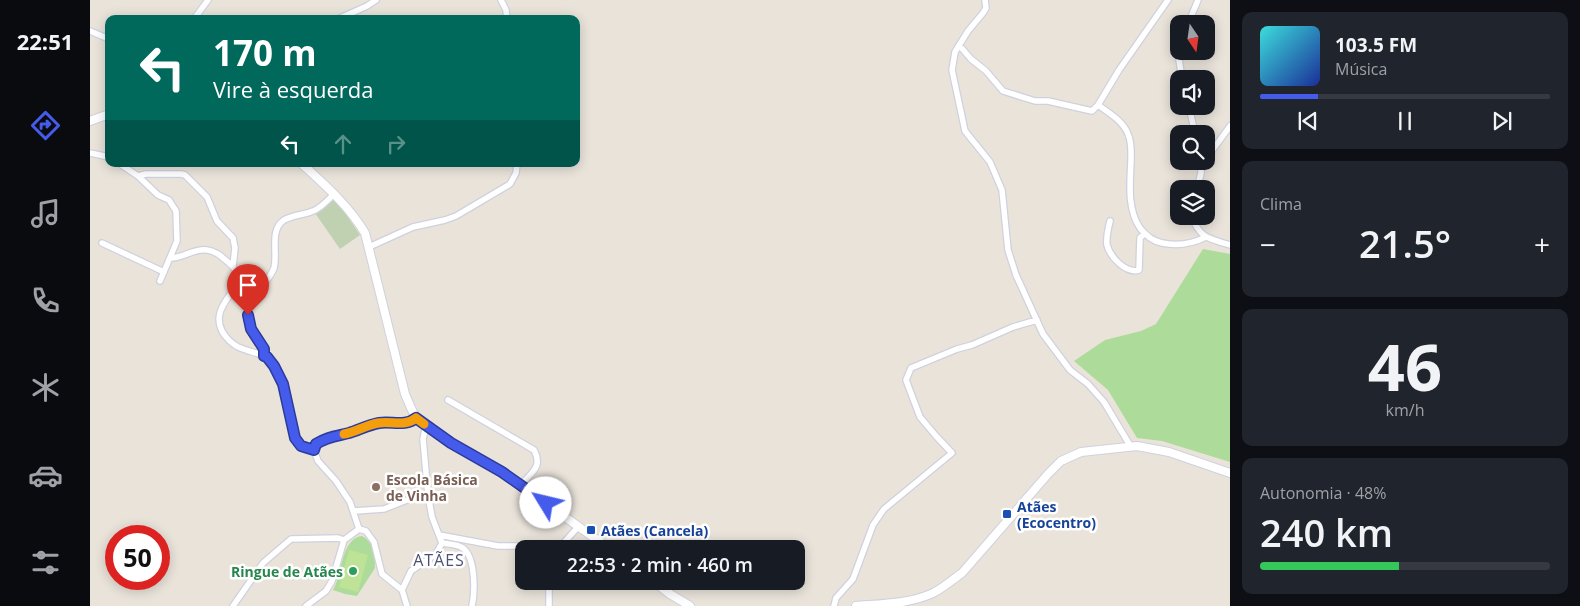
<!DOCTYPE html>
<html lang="pt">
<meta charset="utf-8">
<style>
:root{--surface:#171b24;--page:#20242c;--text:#f1f3f6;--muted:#9ea1a6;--line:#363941;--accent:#445beb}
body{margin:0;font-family:"Open Sans",sans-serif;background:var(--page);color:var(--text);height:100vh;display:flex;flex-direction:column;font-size:19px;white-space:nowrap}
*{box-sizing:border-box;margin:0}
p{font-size:16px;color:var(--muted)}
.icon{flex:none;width:28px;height:28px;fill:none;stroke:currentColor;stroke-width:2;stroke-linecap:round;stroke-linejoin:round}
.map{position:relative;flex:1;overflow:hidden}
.sheet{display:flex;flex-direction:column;gap:12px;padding:12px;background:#0d0f14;width:350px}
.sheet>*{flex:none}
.banner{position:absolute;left:15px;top:15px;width:475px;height:152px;border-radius:10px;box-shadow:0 2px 12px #0003;background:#00695c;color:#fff;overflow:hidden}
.needle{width:32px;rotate:167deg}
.tools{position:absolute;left:1080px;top:15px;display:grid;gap:10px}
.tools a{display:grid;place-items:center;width:45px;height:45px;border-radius:10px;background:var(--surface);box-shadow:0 2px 12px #0003;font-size:25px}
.speed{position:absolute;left:15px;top:525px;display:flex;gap:10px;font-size:25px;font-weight:700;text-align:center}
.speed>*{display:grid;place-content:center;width:65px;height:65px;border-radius:50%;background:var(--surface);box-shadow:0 2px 12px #0003;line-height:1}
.speed .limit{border:8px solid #d22;background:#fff;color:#111}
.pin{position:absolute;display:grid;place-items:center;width:42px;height:42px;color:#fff;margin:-51px -21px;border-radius:50% 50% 50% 0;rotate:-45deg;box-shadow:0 0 5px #0007}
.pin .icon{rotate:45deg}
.me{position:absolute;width:55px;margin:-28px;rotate:306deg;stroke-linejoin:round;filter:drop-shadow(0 0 4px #0008)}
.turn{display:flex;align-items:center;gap:18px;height:105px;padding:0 25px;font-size:22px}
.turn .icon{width:65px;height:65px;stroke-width:2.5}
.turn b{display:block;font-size:35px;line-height:42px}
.lanes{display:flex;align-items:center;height:48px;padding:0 25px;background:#0003;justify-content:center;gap:25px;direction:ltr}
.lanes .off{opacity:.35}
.big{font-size:38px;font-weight:600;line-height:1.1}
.sheet .widget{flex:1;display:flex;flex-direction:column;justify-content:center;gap:8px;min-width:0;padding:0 18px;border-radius:10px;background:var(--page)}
.sheet .dial{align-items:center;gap:0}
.dial b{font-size:65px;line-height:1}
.song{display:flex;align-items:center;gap:15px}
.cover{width:60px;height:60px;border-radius:8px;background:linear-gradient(135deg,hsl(180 70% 55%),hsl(230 70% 35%))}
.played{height:5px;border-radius:2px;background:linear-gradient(90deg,var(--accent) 20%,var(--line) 20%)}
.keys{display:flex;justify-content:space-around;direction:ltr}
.heat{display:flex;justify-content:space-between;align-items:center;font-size:28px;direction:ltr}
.charge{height:8px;border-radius:4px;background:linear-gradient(90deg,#34c759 48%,var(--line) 0)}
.trip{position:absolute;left:425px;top:540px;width:290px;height:50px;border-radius:10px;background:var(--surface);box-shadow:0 2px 12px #0003;font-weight:600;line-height:50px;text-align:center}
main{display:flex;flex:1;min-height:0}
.tabs{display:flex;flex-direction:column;width:90px;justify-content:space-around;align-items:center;background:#090b0e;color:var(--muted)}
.tabs .icon{width:35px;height:35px}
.tabs .selected{color:var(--accent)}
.tabs b{font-size:22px;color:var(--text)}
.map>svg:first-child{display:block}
</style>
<main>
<nav class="tabs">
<b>22:51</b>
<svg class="icon selected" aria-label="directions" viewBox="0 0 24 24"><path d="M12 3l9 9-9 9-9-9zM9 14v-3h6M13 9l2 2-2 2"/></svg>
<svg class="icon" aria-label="music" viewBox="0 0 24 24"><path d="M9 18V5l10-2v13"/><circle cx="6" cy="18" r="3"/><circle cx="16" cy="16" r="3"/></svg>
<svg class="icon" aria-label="phone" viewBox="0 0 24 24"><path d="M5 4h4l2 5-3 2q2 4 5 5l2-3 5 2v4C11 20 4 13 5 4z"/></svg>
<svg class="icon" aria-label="climate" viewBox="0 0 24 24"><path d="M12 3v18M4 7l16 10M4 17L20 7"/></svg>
<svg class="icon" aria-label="car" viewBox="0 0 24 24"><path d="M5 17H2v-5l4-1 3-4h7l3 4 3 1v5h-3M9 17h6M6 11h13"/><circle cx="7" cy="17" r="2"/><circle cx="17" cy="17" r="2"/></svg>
<svg class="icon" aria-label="filters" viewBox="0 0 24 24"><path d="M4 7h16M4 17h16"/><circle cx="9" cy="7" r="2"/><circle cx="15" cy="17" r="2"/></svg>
</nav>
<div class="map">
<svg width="1140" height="606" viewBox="0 0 1140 606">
<rect width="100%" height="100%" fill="#e9e3da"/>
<path fill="#addc9a" d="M1113,249L1140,254V462L1072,441L1047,438L1018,390L984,361L1015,340L1051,331L1066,324Z
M272,536C284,542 285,556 285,568L267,596L255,594L243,590C252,575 251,538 272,536Z"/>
<path fill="#c0d1b2" d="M242,200L247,201L270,235L250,249L225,213Z"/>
<path fill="#bee396" d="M259,550L278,555L268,592L249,587Z"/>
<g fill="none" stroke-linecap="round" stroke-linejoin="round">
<defs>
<path id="street" d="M411,0L416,10L417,19
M895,0L896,8L893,13L878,31L865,52L862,70L875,131L900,162L912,190L918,250L926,275L953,334L980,370L998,384L1014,402L1041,447
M104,19L118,0
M248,19L277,6L286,0
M1098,24L1108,0
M0,31L19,39
M869,45L881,59L896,71L913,91L945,101H958L1002,111L1008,105L1029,70L1078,0
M1089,51V59L1092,79
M1008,105C1019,113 1033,121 1038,134C1042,143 1041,151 1041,161C1040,183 1037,209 1050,228C1056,236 1062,241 1072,243C1087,246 1102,244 1116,237
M1099,106L1105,134
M0,153L19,157
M1116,159L1140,126
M30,164L48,176L68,195L79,200L86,211L87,241L70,281
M48,176L56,174H91L95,175L117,197L127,221L143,238L145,248L143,266
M1107,189L1111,173V161
M1101,216C1111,239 1118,238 1140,245
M1020,221C1018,229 1016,238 1017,245C1020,257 1036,274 1049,270L1050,238L1054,234
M12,243L74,272
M279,247L323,227L355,220L366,216L420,184L426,173L427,164
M80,258C91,259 104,248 117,250C126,251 132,257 139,263C161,281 134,295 130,313C128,320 129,325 132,331C135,337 142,344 148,347C157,351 168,353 177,357L193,384L205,438L211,447L224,450
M174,355C174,340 157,330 158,313C159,294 178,285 184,268C188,253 179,230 194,220C202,215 214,215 223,211C231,208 238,200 244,194
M358,400L444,450C453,467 442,472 431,485
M336,425L333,439L338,495L342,517L352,543C358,544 366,544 371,547C386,554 385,592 382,606
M264,511L294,509L322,498L338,495
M269,529L260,502L246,481L228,461L224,450L226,444C236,437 247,436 259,433C269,430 278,425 289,423C302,421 315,427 326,418
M349,535L408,546H438L459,548L470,547L488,527
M312,590L321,571L346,554L352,543
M143,606L173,563L201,539L248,538L254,540
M216,606L236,591L242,581L254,540L269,529L276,531L284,542L292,574L312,590L317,606
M459,606V581
M744,606L746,598L763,579L783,525L794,509L862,453L846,436L830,417L816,380L821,368L867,349L882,345L923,327L947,320"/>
<path id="secondary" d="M0,121L19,114
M212,164C235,185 259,206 275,233L315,394L321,408L326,418L361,443L412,472L520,549
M563,581L580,594L600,606
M766,606C791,604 820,604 843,593C853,588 862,580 872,573L958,474L971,461L991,452L1047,446L1079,452L1140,473"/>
</defs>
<use href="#street" stroke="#cfd1df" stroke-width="8"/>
<use href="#secondary" stroke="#cfd1df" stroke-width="10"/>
<use href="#street" stroke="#fff" stroke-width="5.5"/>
<use href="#secondary" stroke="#fff" stroke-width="8"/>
</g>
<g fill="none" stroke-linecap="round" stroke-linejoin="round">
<defs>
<path id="route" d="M158,315L161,329L174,349V356L177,357L184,366L193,384L205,438L211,446L224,450L226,444C236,437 247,436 259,433C269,430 278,425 289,423C302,421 315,427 326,418L361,443L412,472L456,503"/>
</defs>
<use href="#route" stroke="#2c3b99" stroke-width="12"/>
<use href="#route" stroke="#445beb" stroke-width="9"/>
<path stroke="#f59e0b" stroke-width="9" d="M254,434C266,432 276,425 288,423C302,421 315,427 326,418L334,424"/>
</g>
<circle fill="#8d6e63" stroke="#fff" stroke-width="2" cx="286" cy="487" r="5"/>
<g fill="#1a4fb4" stroke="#fff" stroke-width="2">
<rect x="912" y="509" width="10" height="10" rx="2.5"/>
<rect x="496" y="525" width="10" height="10" rx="2.5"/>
</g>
<circle fill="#2e9e5b" stroke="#fff" stroke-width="2" cx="263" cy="571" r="5"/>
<g text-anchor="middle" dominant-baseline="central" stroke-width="5" stroke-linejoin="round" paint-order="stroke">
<g font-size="14" font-weight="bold" fill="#785e54" stroke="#fff" text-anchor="start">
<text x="296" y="479">Escola Básica<tspan x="296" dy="16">de Vinha</tspan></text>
</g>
<g font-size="14" font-weight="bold" fill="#164399" stroke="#fff" text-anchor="start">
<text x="927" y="506">Atães<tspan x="927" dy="16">(Ecocentro)</tspan></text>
<text x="511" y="530">Atães (Cancela)</text>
</g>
<g font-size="14" font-weight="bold" fill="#27864d" stroke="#fff" text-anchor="end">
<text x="253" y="571">Ringue de Atães</text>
</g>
<g font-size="16" letter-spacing="1" fill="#4c5174" stroke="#fff">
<text x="349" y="560">ATÃES</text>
</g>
</g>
</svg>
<div class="tools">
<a><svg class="needle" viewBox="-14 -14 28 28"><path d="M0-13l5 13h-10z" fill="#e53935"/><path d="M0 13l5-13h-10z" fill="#9ea1a6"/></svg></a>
<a><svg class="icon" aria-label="sound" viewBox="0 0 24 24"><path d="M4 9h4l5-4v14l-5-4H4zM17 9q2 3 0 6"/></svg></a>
<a><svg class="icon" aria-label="search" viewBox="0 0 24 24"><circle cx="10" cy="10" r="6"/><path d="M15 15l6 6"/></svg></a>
<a><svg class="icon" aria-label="layers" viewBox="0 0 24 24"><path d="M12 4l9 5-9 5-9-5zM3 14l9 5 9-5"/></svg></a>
</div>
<div class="speed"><div class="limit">50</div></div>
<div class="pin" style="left:158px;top:315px;background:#d93025"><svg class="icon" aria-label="arrive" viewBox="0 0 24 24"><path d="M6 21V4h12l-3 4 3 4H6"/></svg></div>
<svg class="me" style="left:456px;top:503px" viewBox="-20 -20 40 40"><circle r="19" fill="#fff"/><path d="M0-13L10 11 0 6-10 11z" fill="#445beb"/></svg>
<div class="trip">22:53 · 2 min · 460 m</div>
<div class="banner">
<div class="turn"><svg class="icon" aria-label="left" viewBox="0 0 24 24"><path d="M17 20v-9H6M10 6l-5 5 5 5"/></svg><div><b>170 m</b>Vire à esquerda</div></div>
<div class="lanes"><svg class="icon" aria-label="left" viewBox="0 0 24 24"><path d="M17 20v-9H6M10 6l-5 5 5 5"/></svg><svg class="icon off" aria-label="ahead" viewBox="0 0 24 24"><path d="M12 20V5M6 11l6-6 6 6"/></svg><svg class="icon off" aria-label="right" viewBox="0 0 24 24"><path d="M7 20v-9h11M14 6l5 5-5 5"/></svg></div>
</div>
</div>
<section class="sheet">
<div class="widget">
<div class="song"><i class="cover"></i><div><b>103.5 FM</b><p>Música</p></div></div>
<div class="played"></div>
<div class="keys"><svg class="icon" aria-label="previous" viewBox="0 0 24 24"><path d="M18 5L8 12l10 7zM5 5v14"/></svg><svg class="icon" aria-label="pause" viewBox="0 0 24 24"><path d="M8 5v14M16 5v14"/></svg><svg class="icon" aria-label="next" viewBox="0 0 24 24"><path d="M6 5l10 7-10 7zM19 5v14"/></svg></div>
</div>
<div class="widget"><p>Clima</p>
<div class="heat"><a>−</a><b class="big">21.5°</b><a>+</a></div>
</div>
<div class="widget dial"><b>46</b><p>km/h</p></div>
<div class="widget"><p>Autonomia · 48%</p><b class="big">240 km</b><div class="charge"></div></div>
</section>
</main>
